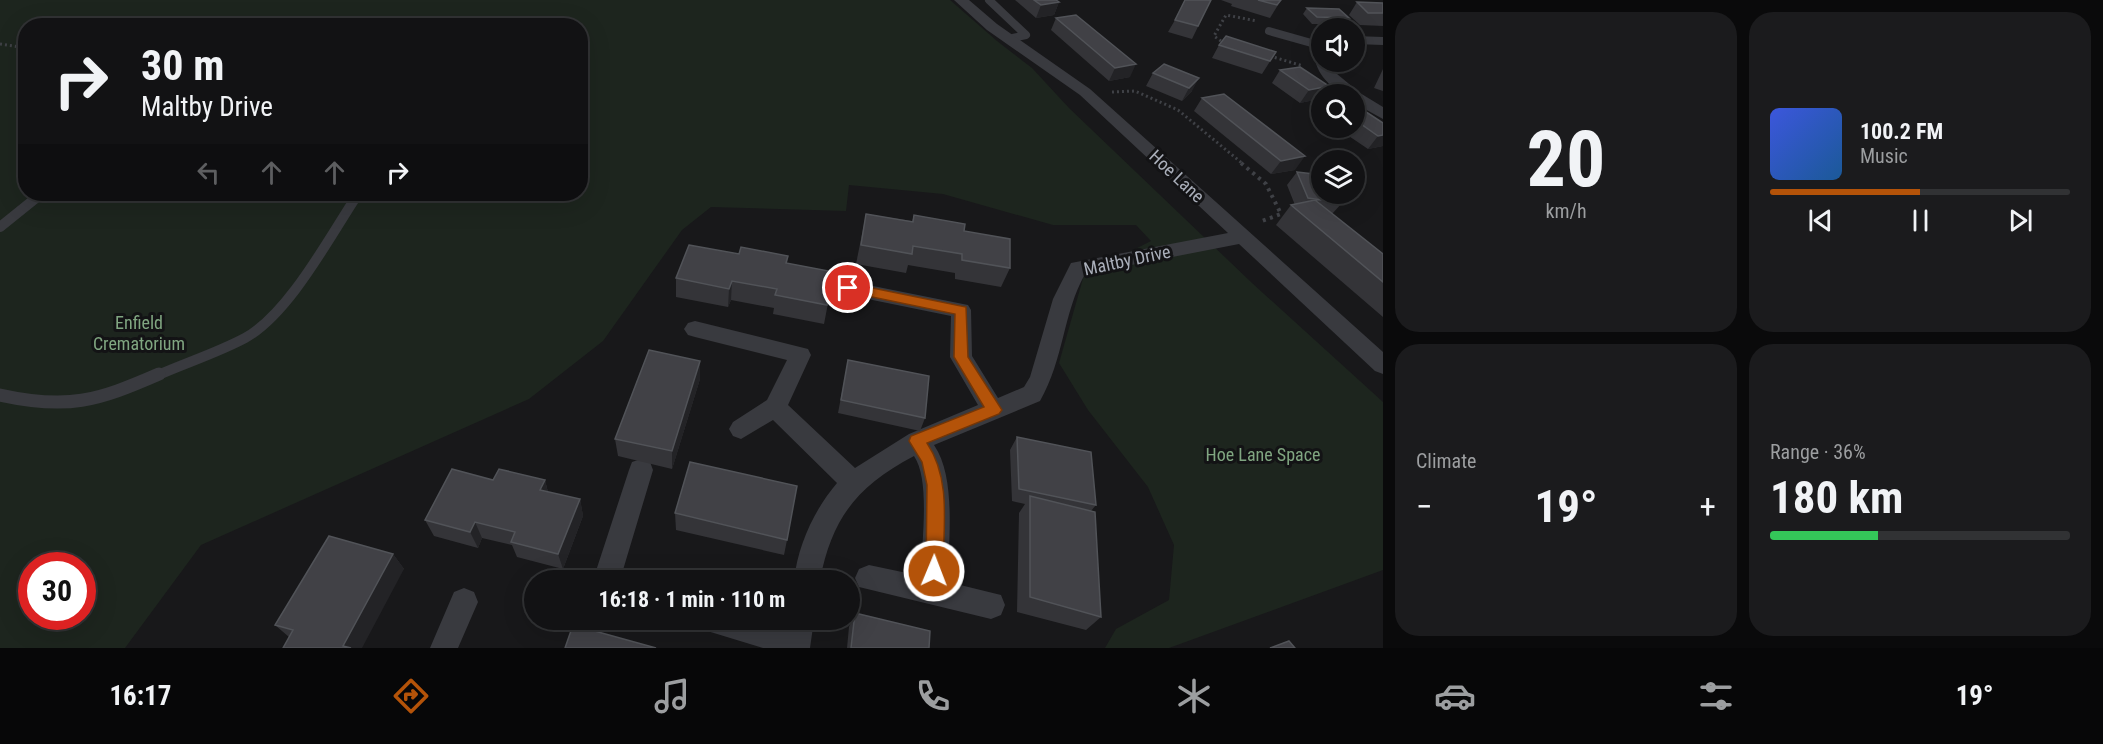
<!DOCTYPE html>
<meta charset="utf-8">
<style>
:root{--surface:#121214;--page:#1b1b1d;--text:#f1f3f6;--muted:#9c9ea0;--line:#313234;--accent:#b45309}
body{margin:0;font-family:"Roboto Condensed",sans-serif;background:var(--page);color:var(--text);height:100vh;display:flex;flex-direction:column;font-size:22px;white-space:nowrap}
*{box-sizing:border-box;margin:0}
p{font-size:20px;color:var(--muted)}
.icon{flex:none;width:33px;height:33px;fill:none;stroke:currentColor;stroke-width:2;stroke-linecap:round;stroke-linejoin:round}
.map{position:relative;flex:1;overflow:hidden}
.panel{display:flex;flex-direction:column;gap:12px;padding:12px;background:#0a0a0b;width:720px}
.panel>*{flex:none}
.top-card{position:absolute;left:18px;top:18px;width:570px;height:183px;border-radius:24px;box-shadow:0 6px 24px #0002,0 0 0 2px var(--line);background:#121214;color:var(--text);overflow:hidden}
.tools{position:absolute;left:1311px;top:18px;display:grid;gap:12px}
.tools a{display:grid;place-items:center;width:54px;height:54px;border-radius:50%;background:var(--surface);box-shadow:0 6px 24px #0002,0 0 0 2px var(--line);font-size:30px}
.speed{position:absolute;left:18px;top:552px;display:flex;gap:12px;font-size:30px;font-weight:700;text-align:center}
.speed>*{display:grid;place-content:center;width:78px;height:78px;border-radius:50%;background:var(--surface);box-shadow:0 6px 24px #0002,0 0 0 2px var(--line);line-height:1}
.speed .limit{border:9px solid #d22;background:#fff;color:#111}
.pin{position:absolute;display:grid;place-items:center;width:51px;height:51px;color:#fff;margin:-26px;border:3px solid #fff;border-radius:50%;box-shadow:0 2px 6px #0007}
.me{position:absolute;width:66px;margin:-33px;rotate:1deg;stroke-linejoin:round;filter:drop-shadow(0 0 4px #0008)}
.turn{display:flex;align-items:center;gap:21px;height:126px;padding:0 24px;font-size:27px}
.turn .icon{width:78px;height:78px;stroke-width:2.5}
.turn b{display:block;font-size:42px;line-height:51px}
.lanes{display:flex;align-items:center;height:57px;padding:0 24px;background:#0003;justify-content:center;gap:30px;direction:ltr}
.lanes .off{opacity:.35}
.big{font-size:45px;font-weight:700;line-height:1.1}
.panel .tile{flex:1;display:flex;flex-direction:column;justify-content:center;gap:9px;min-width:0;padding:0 21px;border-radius:24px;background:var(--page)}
.panel .dial{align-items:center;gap:0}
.dial b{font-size:78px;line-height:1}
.song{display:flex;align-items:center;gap:18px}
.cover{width:72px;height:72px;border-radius:9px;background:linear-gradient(135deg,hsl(230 70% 55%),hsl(210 70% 35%))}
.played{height:6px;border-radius:3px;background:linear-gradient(90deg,var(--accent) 50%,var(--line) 50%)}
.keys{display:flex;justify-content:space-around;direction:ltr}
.heat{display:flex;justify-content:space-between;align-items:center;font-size:33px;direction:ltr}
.charge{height:9px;border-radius:4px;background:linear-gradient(90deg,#34c759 36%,var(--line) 0)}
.panel .tiles{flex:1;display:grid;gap:12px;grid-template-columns:repeat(2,1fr)}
.trip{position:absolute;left:524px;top:570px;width:336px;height:60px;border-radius:30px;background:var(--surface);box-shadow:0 6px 24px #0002,0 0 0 2px var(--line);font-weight:700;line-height:60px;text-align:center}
.menu{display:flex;height:96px;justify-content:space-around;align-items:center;background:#070708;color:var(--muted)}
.menu .icon{width:42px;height:42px}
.menu .on{color:var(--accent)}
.menu b{font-size:27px;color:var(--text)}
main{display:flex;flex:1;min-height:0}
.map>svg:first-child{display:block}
</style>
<main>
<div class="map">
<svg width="1383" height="648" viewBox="0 0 1383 648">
<rect width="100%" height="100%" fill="#18181a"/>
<path fill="#1d251e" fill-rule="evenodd" d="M0,0H950L997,41L1032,68L1069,108L1252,283L1383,402V570L1169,648H1105L1116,629L1169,600L1174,545L1148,487L1088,410L1059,363L1084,275L1151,241L1136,225H1053L943,194L849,185L846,211L711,207L682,230L603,341L529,399L201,545L125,648H0ZM26,26H580V194H26ZM32,566H82V616H32Z"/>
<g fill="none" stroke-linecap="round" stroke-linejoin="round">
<path stroke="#3f4146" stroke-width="3" stroke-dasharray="2 3" stroke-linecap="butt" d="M0,44L26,48
M1225,44L1214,36L1226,15L1257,21
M1270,56L1303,66
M1112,92L1135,91L1178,110L1243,164"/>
<path stroke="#3f4146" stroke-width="4" stroke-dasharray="3 4.5" stroke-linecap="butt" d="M1241,163L1266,184L1281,214L1259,222"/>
<path stroke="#393a3f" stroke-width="8" d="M989,0L1026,35L1008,39
M1269,31L1322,46"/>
<path stroke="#393a3f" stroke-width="10" d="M0,227L41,194
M156,376C185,363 217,353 245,338C289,314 330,236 358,194"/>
<path stroke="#393a3f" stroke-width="13" d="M0,395C68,410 97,401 159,374"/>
<path fill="#393a3f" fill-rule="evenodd" d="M954,0H969L997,24L1090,89L1383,352V374L1375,371L1239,244L1085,274C1063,313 1064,359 1040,401L934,445C957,478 948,543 948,582L1001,595L1005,605L1001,615L991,619L859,587L855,578L859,569L869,565L921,576C921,545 931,481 914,456C857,486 832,518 820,580H794C798,545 814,510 837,483L773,420L741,439L733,436L729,429L733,422L767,400L787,360L695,337L688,335L684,329L688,323L695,321L808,349L811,355L788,405L855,468L909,434L978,405L950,357L951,316L848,295L841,293L838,288L841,283L848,281L968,305L971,310L972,356L998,398L1024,387L1030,377L1053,299L1071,263L1228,233L1080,95L987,30Z
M1354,36L1383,37V45L1354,44Z
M1322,54V62H1330L1331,69L1360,93L1383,107V119L1354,103V94C1335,94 1317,76 1315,58Z
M641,459L650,462L653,470L620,580H593L629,470L632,462Z
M464,588L474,592L478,602L458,648H430L454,592Z
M700,620H763L785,626L786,620H814L810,648H763L704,630Z"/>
</g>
<path fill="#343438" d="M1015,0H1056L1059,2L1054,15L1036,18Z
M1211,0L1192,39L1168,32L1175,20Z
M1221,0H1281L1270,18L1231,6L1232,4Z
M1357,2L1383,3V26L1360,25L1349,15Z
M1307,8L1349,18L1345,24H1312L1303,14Z
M1056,18L1130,77L1109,81L1051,30Z
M1219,45L1276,52L1262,74L1212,58Z
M1164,64L1192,91L1182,101L1146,86L1153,73Z
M1383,69V91L1374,88Z
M1280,70L1329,86L1323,94H1322L1319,99L1300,103L1272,83Z
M1202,98L1295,170L1271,174L1194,111Z
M1322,102V116L1315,112Z
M1354,104L1383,123V146L1368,149L1337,128H1354Z
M1297,172L1342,203L1332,214L1383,254V317L1276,225L1291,205H1295L1287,185Z
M866,214L912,221L914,215L964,231L1010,268L1001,287L955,279V273L908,265L906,273L856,264Z
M739,254L788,256L787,263L834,272L824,324L773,314L774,308L731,300L728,307L676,297V278Z
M848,360L925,418L920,431L838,413Z
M700,361V379L672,469L618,456L615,439Z
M1017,437L1096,505L1091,511L1101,617L1086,630L1017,612L1019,513L1025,504L1012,501L1010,450Z
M493,480H545L548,492L580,499L583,516L563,569L517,557L512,545L482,538L478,548L434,536L425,520Z
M675,513L787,540L784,555L676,530Z
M393,554L404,569L289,637L275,625Z
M855,613L929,648H847L849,627Z"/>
<path fill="#232326" d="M1059,2L1054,15L1036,18L1041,5Z
M1136,64L1130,77L1109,81L1115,68Z
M1199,78L1192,91L1182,101L1189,88Z
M1329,86L1323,94H1322L1319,99L1300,103L1309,90Z
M1383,135V146L1368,149L1378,136Z
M1305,156L1295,170L1271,174L1281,161Z
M732,281L731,300L728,307L729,289Z
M700,361V379L672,469V451Z
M545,480L549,497L540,490Z
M580,499L583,516L563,569L558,554Z
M475,522L482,538L478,548L470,532Z
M393,554L404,569L362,648H346L343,646Z"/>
<path fill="#414146" stroke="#515358" stroke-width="1.5" d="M1034,0H1056L1059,2L1041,5Z
M1185,0H1211L1198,26L1175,20Z
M1258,0H1281L1277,5Z
M1357,2L1383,3V13H1368Z
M1307,8L1339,9L1349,18L1317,17Z
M1076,15L1136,64L1115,68L1056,18Z
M1226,36L1276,52L1270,61L1219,45Z
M1164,64L1199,78L1189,88L1153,73Z
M1300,67L1329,86L1309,90L1280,70Z
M1224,94L1305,156L1281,161L1202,98Z
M1354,104L1383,123V135L1378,136L1354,119Z
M1297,172L1322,175V194H1337L1342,203L1308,198Z
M1315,200L1383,254V282L1291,205Z
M866,214L913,222L914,215L965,224L964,231L1010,239V268L962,260V254L913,246L912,254L861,245Z
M689,245L739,254L741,247L788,256L786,263L834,272L827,305L775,295L777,289L732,281L729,289L676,278Z
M649,350L700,361L672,451L615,439Z
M848,360L929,376L925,418L841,400Z
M1017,437L1091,452L1096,505L1019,489Z
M690,462L797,486L787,540L675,513Z
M452,469L493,480L499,469L545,480L540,490L580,499L558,554L511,542L515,532L475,522L470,532L425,520Z
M1030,496L1095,512L1101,617L1030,597Z
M329,536L393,554L343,646L351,648H283L293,630L275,625Z
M855,613L930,631L929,648H851Z
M573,625L656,648H565Z
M1289,641L1295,648H1270Z"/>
<path fill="#b45309" stroke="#753606" stroke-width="1.5" d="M848,283L966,307L968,357L1002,410L999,414L927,443C952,480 943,529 943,571L941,577L934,579L928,577L926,571L927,485L922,462L909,441L911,436L984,407L954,357L955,314L843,291L841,288Z"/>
<g text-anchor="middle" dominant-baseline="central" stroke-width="6" stroke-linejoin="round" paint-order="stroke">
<g font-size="18" fill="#aaafba" stroke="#131315">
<text transform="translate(1177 176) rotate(43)">Hoe Lane</text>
<text transform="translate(1127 260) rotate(-12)">Maltby Drive</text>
</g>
<g font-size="18" fill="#80a681" stroke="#131315">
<text x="139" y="322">Enfield<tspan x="139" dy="21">Crematorium</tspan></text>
<text x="1263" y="454">Hoe Lane Space</text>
</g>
</g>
</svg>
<div class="tools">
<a><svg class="icon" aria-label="sound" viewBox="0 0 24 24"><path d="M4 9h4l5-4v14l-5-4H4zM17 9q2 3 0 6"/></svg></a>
<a><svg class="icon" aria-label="search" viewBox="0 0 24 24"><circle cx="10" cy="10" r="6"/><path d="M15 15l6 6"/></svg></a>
<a><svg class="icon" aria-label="layers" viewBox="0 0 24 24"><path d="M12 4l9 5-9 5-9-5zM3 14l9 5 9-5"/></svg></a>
</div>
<div class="speed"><div class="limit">30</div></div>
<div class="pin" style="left:848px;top:288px;background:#d93025"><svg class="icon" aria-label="arrive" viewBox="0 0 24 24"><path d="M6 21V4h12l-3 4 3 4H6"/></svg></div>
<svg class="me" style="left:934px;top:571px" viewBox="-20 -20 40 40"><circle r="17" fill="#b45309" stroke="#fff" stroke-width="3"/><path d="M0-11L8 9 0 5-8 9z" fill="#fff"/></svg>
<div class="trip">16:18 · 1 min · 110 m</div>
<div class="top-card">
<div class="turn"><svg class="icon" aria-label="right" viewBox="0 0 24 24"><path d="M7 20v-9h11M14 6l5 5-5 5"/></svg><div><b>30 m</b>Maltby Drive</div></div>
<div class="lanes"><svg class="icon off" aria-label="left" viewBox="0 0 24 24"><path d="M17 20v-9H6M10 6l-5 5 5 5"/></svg><svg class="icon off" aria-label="ahead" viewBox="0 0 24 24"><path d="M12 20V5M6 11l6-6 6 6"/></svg><svg class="icon off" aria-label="ahead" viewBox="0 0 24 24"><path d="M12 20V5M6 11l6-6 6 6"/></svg><svg class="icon" aria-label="right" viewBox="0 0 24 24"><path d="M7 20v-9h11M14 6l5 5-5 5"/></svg></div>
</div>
</div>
<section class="panel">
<div class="tiles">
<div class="tile dial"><b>20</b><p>km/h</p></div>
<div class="tile">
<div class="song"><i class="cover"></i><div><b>100.2 FM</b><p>Music</p></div></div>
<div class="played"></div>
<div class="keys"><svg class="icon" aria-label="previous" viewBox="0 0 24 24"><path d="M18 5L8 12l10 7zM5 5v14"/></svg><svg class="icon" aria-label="pause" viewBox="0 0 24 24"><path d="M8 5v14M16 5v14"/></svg><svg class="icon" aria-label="next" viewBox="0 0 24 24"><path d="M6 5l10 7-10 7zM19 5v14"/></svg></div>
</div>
<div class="tile"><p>Climate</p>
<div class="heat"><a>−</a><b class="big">19°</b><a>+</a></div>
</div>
<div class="tile"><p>Range · 36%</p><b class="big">180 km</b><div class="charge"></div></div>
</div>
</section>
</main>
<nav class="menu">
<b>16:17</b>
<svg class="icon on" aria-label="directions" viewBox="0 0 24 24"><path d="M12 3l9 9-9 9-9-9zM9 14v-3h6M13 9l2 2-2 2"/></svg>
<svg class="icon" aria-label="music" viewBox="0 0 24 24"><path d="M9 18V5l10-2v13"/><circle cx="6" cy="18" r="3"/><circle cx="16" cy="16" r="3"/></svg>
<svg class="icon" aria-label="phone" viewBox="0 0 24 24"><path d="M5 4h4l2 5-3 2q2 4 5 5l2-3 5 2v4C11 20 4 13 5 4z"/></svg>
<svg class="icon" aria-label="climate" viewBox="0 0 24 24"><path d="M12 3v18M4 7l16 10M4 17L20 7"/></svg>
<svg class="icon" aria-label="car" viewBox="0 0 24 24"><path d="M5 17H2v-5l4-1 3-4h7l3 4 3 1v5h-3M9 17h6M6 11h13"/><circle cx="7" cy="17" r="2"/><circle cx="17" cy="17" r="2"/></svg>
<svg class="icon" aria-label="filters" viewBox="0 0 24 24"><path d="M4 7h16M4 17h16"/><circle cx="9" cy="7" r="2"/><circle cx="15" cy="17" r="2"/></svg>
<b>19°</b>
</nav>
